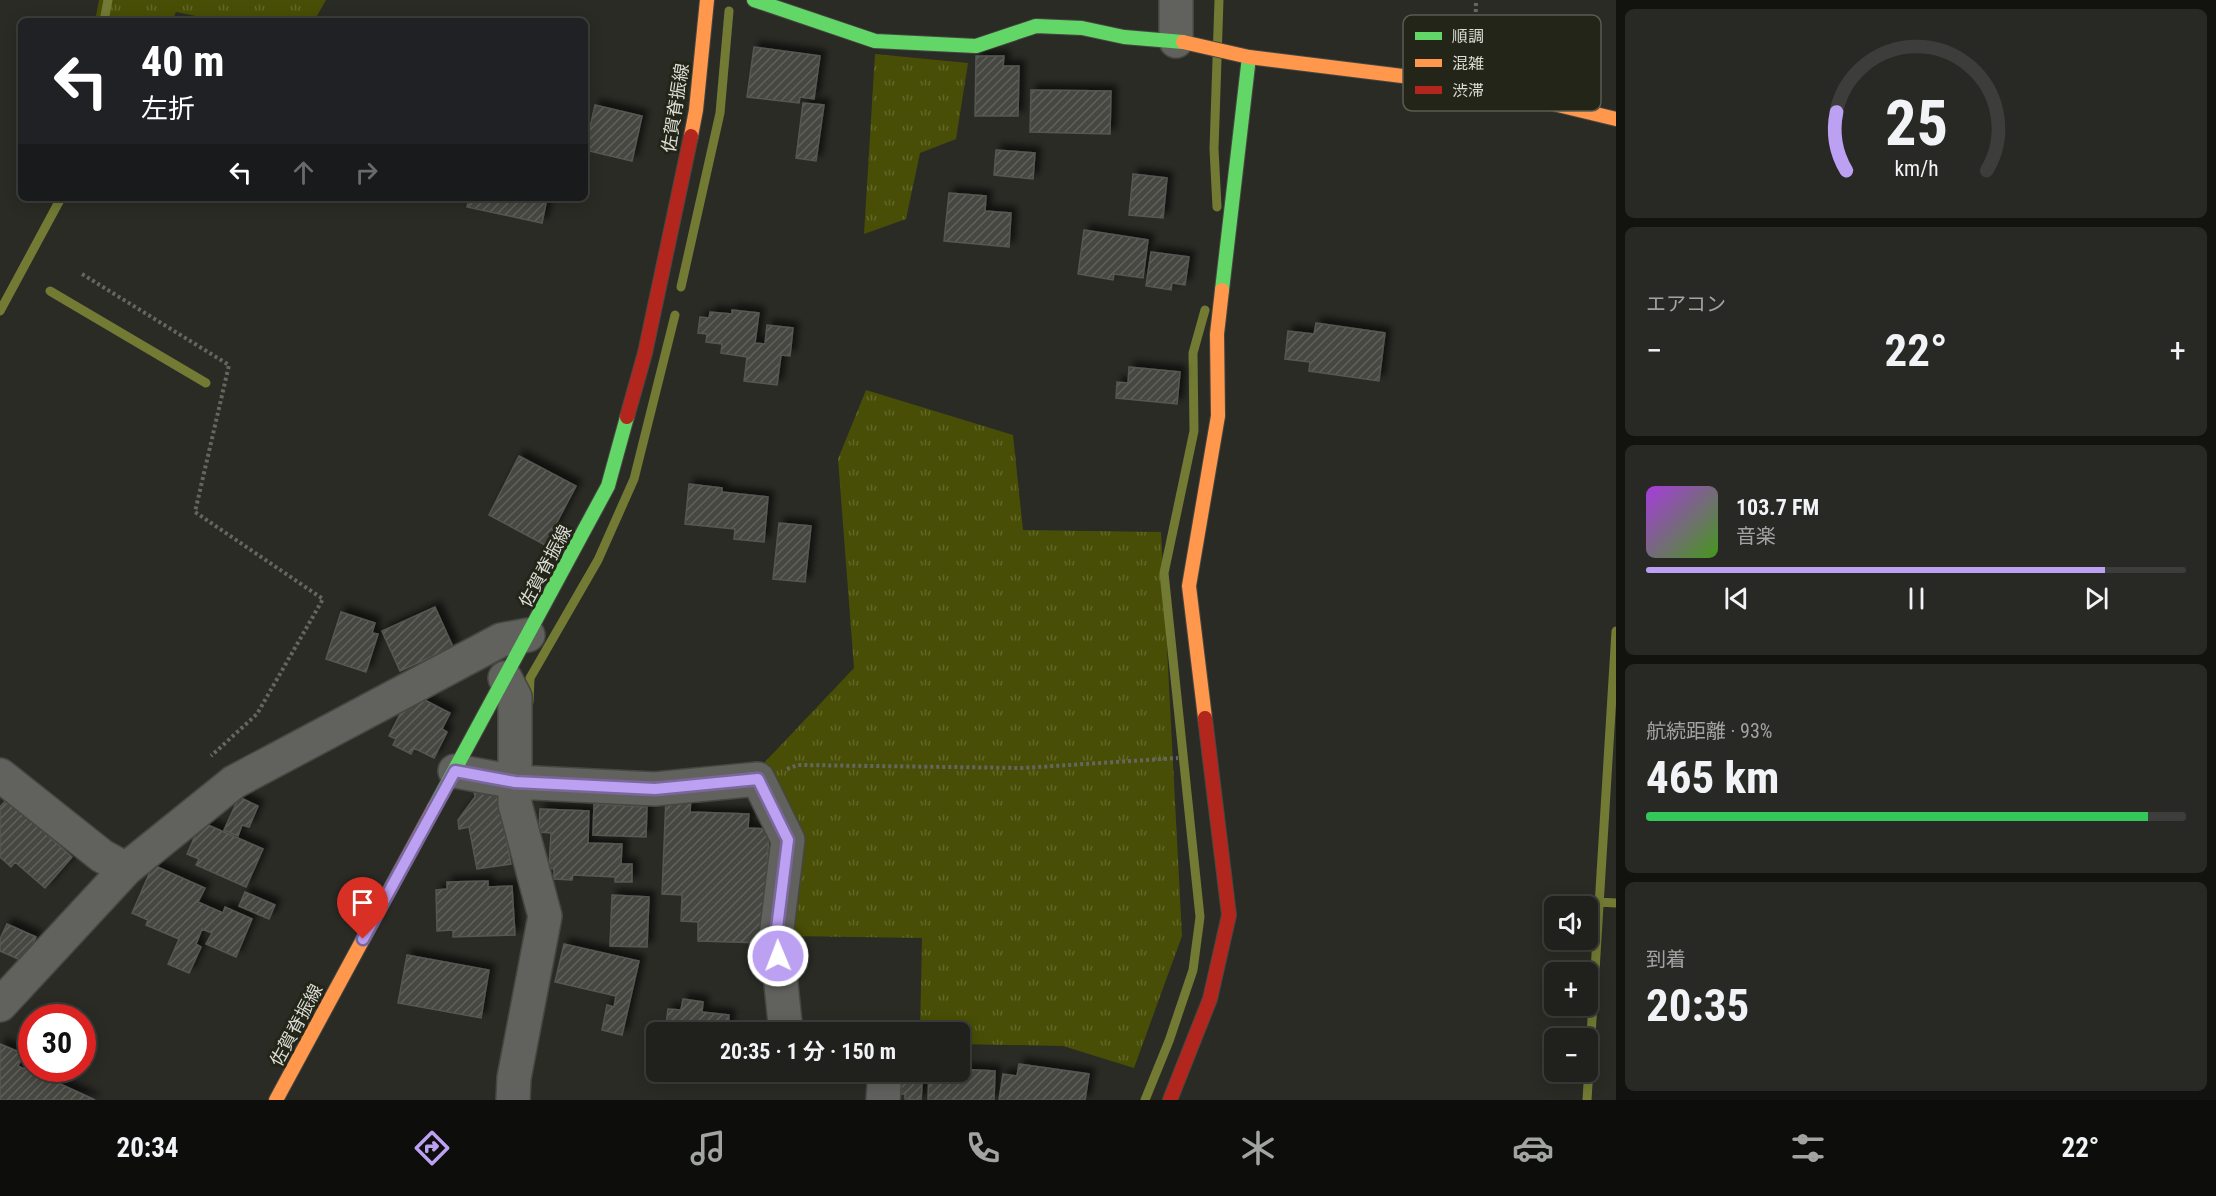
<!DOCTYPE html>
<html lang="ja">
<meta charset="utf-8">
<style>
:root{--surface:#20201c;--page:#282825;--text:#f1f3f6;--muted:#a2a3a3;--line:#3d3e3b;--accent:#bca0f2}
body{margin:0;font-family:"Roboto Condensed","Noto Sans JP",sans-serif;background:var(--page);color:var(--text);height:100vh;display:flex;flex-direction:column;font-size:22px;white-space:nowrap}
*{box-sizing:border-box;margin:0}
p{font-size:20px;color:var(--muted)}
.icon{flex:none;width:33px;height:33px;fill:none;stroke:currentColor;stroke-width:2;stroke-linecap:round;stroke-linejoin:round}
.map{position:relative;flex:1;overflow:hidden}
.drawer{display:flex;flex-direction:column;gap:9px;padding:9px;background:#12120f;width:600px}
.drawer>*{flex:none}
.top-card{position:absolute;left:18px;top:18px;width:570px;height:183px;border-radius:9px;box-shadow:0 3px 15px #0003,0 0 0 2px var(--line);background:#202124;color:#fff;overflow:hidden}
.fabs{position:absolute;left:1544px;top:896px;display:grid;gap:12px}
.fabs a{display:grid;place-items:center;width:54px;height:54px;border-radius:9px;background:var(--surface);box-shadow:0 3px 15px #0003,0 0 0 2px var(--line);font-size:30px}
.speed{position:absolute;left:18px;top:1004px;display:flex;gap:12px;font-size:30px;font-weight:700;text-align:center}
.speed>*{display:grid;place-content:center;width:78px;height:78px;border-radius:50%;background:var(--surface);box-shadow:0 3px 15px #0003,0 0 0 2px var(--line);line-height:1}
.speed .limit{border:9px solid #d22;background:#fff;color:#111}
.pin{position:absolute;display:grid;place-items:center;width:51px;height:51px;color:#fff;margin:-62px -26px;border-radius:50% 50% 50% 0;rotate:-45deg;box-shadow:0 0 6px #0007}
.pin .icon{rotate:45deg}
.me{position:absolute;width:66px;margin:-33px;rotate:359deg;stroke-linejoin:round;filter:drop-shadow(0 0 4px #0008)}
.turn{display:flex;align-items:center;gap:21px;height:126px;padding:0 24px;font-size:27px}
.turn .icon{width:78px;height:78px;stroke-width:2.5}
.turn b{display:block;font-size:42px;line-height:51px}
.lanes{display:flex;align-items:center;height:57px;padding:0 24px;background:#0003;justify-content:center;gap:30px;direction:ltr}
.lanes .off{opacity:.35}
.big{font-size:45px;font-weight:700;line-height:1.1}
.drawer .widget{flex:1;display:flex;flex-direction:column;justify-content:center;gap:9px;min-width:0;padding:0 21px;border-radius:9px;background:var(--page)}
.drawer .dial{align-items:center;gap:0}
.dial svg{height:156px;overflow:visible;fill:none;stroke:var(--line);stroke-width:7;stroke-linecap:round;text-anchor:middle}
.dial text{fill:var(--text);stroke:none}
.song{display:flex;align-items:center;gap:18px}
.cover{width:72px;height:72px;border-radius:9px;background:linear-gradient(135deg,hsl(280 70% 55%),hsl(100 70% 35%))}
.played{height:6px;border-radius:3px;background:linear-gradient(90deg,var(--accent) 85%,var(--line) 85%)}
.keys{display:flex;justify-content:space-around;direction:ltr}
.heat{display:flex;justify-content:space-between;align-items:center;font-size:33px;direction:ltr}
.charge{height:9px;border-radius:4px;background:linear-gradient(90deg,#34c759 93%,var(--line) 0)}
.trip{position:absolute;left:646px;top:1022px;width:324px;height:60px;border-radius:9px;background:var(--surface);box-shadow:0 3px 15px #0003,0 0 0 2px var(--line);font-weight:700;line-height:60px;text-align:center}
.tabs{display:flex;height:96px;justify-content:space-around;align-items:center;background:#0d0d0b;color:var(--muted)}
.tabs .icon{width:42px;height:42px}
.tabs .selected{color:var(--accent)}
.tabs b{font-size:27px;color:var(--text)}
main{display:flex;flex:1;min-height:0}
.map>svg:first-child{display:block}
</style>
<main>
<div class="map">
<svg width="1616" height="1100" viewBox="0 0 1616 1100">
<defs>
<pattern id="grass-tufts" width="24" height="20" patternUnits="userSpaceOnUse" patternTransform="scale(1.5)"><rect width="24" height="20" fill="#484e05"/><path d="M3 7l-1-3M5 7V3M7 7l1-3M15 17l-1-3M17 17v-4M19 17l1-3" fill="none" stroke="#626729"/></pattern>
<pattern id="building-hatch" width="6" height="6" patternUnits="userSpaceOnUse" patternTransform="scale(1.5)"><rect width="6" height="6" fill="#464742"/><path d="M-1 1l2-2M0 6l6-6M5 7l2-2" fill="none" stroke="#60615c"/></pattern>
<filter id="shadow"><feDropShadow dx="5.5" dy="-5.5" stdDeviation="3" flood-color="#0009"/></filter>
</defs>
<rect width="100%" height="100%" fill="#2a2b25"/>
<path fill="url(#grass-tufts)" d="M99,0H326L314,21H221L176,12L172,21H95Z
M875,54L968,63L956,139L920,153L906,219L864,234Z
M866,390L1013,435L1023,530L1161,532L1182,936L1134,1068L1063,1046L960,1044V1032H920L922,938L787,936L799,839L764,763L854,668L838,459Z"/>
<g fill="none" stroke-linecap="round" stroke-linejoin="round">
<path stroke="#727a34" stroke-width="9" d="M104,21L108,0
M1217,207L1214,149L1219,0
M681,287L720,113L729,11
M50,291L206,383
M0,311L61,198
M529,702L530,678L598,560L634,479L675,315
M1599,902L1616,903
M1145,1100L1169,1041L1193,970L1200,917L1164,573L1194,431L1193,353L1205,310
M1587,1100L1616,631"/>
</g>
<path fill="url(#building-hatch)" stroke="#565752" stroke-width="1.5" filter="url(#shadow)" d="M754,47L820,56L814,99L800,97L799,103L747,97Z
M976,56H1004L1003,66H1019L1018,116H975Z
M1031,90L1111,91L1110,134L1030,132Z
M803,103L824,105L816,161L796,158Z
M595,105L642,116L632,161L585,150Z
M996,150L1035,153L1033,179L994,175Z
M1133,174L1167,178L1163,218L1129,215Z
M949,193L986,196L985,211L1011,213L1009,247L944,241Z
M469,198H547L542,223L467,207Z
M1084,230L1148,240L1143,278L1114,274L1113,280L1078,274Z
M1151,252L1189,257L1185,285L1172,283L1171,290L1146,286Z
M732,310L759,313L755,343L765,344L767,325L793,328L790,356L781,355L777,385L744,381L747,357L721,353L722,344L706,342L707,334L698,333L700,317L709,318L710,312L732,314Z
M1316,323L1385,333L1379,381L1309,371L1310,362L1285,359L1288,331L1314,334Z
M1129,367L1180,372L1177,404L1116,398L1117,382L1128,383Z
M519,456L576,486L545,545L489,515Z
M689,484L722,488V492L768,497L764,542L734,539L735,529L685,524Z
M779,523L811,526L805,582L773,579Z
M435,607L453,647L400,671L382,631Z
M341,612L375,623L372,633L378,634L366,672L326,659Z
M411,693L450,713L442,729L447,732L434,758L414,748L411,754L393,745L396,739L389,736Z
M489,788L490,795L498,794L511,864L477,869L469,827L459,829L458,820L475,797L474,791Z
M239,797L258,806L249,827L242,825L238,836L224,830Z
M666,797L691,798L690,812L749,814L748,828L769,829L764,943L698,941V922L681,921L682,895L662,894Z
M7,799L72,857L45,888L15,862L11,867L0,857V807Z
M594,804L647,807L646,837L593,835Z
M540,809L589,811L588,843L622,844L621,864H632V882H615V877L573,875L572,880L554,879V869L549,868L551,833L539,832Z
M201,822L263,849L246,887L196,865L199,859L187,854Z
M153,865L205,888L198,902L223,913L225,907L252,919L236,957L206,944L212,933L202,929L196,944L201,947L189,973L168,964L179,939L146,925L148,920L132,913Z
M488,881V887L512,886L515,935L453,937V930L437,931L436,890L447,889V882Z
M245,892L275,905L269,919L239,906Z
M612,895L649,897L647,947L610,946Z
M7,924L36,937L25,962L0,951V939Z
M564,944L639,961L622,1035L602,1030L607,1005L614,1007L616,996L555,982Z
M407,955L489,970L481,1018L398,1003Z
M683,999L703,1002L702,1012L729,1015L728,1032H665L668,1009L681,1010Z
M0,1044L24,1054L18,1066L24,1069L27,1061L32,1063V1068H42L59,1075L56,1082L95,1100H0Z
M1019,1064L1089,1074L1085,1100H999L1003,1074L1017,1076Z
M960,1069L995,1071L994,1100H928L929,1071H960Z
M895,1071H923L921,1100L905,1099V1094H894Z"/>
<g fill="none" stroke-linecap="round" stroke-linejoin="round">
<defs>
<path id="street" d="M1176,0V41
M505,678L515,697V804L545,916L514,1078L513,1100
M455,771L515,782L655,789L758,779L788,840L776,936L786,1032
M0,775L102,856L126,869
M0,1005L126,869L234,782L501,640L528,635
M883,1100L885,1071"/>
<path id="fast" d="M754,0L875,41L976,46L1036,26L1082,28L1124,37L1183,42
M1222,290L1249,57
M434,808L608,486L627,417"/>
<path id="slow" d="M1183,42L1249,57L1475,85L1616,119
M691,136L696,110L707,0
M1205,718L1189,586L1218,416L1217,334L1222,290
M276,1100L434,808"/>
<path id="jam" d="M627,417L645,353L691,136
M1170,1100L1210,999L1229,915L1205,718"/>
</defs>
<use href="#street" stroke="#474742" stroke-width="36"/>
<use href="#fast" stroke="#474742" stroke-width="16"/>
<use href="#slow" stroke="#474742" stroke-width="16"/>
<use href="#jam" stroke="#474742" stroke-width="16"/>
<path stroke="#656660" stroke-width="4" stroke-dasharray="3 3" stroke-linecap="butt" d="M1475,54L1476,0
M82,274L229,365L195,512L323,599L257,714L211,756
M787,769L798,765L1023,768L1178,758"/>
<use href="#street" stroke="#61625d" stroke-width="33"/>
<use href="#fast" stroke="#63d668" stroke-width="14"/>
<use href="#slow" stroke="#ff974d" stroke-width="14"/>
<use href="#jam" stroke="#b3261e" stroke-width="14"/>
</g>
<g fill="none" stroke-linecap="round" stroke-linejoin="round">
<defs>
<path id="route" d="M363,939L455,771L515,782L655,789L758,779L788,840L776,936L778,956"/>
</defs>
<use href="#route" stroke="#7a689d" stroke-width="15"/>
<use href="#route" stroke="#bca0f2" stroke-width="10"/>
</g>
<g text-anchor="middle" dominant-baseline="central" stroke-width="6" stroke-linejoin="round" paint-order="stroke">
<g font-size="18" fill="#dbddd5" stroke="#232518">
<text transform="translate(675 108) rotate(-81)">佐賀脊振線</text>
<text transform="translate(545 566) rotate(-62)">佐賀脊振線</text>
<text transform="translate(296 1025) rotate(-62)">佐賀脊振線</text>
</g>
</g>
<rect x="1403" y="15" width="198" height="96" rx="9" fill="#232518" stroke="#5a5c51" stroke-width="1.5"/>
<rect x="1415" y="32" width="27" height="8" fill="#63d668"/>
<rect x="1415" y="59" width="27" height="8" fill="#ff974d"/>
<rect x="1415" y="86" width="27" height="8" fill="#b3261e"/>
<g font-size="16" fill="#dbddd5">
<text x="1452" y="42">順調</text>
<text x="1452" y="69">混雑</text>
<text x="1452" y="96">渋滞</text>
</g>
</svg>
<div class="fabs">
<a><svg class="icon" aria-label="sound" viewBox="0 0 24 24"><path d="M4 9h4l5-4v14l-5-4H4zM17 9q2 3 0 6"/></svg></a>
<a>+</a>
<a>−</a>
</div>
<div class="speed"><div class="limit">30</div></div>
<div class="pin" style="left:363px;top:939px;background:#d93025"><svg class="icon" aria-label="arrive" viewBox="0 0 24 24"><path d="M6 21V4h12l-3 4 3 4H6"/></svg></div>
<svg class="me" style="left:778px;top:956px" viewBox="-20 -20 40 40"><circle r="17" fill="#bca0f2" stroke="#fff" stroke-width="3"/><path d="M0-11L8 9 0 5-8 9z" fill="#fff"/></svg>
<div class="trip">20:35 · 1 分 · 150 m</div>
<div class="top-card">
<div class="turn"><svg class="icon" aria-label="left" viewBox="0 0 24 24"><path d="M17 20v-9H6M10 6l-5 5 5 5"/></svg><div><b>40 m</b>左折</div></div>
<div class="lanes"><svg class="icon" aria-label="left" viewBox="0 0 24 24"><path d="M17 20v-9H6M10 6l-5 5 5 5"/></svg><svg class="icon off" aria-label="ahead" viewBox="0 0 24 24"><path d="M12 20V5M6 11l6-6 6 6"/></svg><svg class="icon off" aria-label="right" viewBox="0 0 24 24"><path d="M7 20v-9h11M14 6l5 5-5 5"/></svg></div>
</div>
</div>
<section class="drawer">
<div class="widget dial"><svg viewBox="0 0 100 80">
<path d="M14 69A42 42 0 1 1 86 69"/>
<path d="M14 69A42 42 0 0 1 9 39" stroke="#bca0f2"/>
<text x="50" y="56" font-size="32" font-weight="700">25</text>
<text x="50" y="72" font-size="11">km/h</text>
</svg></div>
<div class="widget"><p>エアコン</p>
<div class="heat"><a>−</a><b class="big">22°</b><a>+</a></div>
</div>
<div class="widget">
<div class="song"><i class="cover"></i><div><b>103.7 FM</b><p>音楽</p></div></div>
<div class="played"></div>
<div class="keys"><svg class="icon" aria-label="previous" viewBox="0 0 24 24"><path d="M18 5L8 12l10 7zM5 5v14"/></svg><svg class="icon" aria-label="pause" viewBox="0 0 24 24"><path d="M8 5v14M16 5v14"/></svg><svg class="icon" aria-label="next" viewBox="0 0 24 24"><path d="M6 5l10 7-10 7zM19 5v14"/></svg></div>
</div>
<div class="widget"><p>航続距離 · 93%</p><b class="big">465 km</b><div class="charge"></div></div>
<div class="widget"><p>到着</p><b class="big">20:35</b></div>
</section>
</main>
<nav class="tabs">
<b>20:34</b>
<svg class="icon selected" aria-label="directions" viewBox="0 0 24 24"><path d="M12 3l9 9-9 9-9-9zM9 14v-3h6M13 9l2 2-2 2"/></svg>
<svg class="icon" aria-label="music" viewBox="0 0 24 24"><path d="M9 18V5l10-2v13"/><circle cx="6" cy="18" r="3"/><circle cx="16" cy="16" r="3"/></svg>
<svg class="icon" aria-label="phone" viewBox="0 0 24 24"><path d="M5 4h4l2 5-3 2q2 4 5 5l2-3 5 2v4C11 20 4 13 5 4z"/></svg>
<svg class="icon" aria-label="climate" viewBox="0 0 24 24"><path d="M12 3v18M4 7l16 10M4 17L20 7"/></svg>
<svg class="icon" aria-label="car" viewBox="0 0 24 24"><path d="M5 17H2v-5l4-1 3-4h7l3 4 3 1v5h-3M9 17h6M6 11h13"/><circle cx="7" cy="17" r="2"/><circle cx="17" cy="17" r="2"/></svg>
<svg class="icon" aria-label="filters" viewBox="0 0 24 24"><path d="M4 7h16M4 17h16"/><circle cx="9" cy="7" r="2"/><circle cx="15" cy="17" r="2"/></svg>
<b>22°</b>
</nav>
